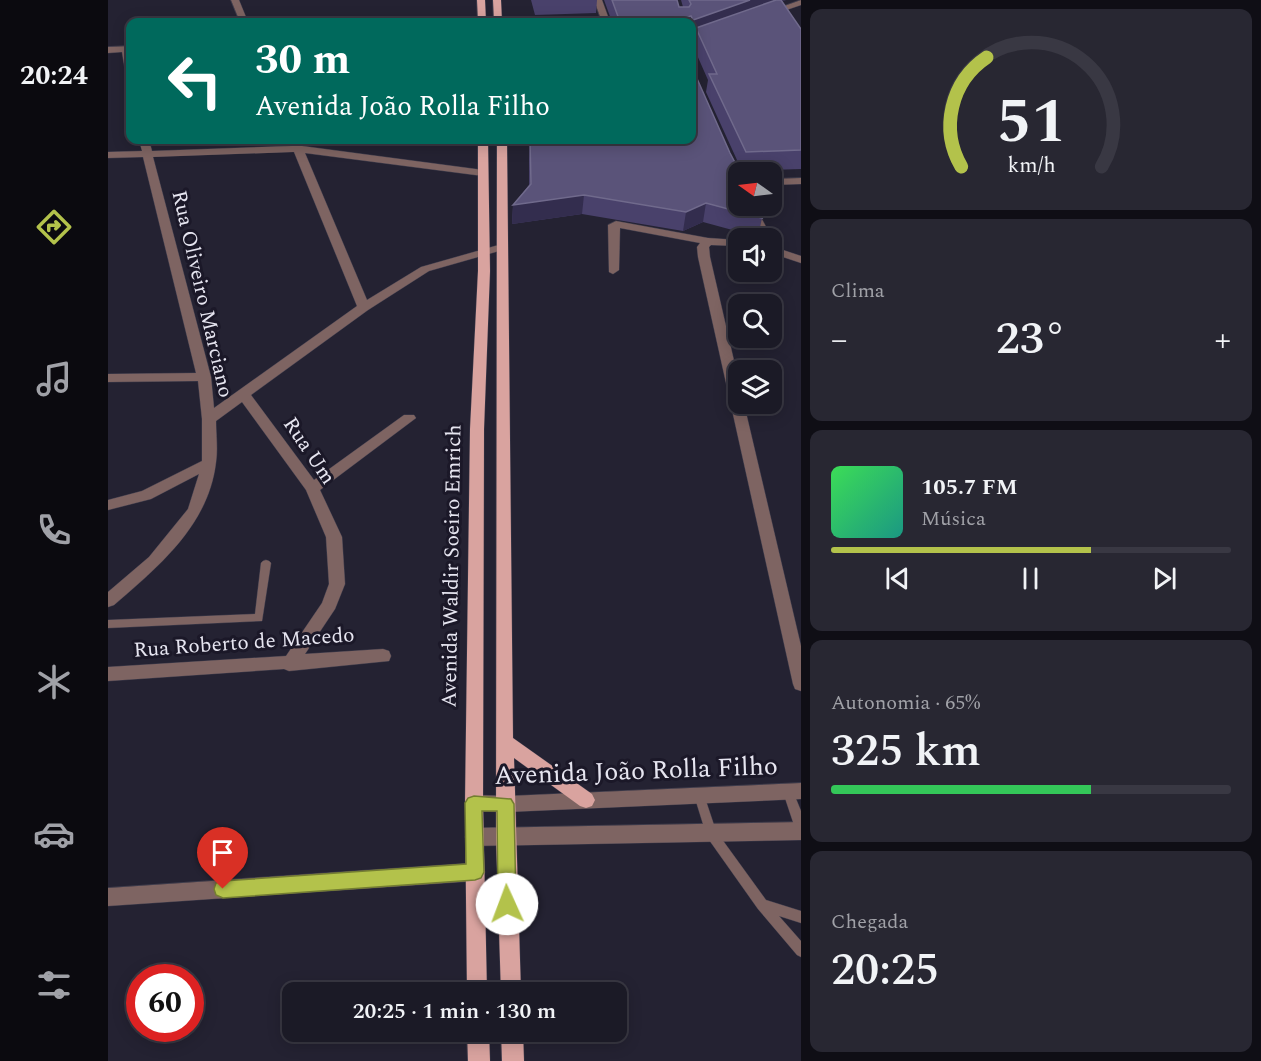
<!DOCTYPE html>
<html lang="pt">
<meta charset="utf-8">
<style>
:root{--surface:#1b1a26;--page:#282732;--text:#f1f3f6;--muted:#a0a1a7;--line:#393843;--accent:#b3c24b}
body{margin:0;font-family:Spectral,serif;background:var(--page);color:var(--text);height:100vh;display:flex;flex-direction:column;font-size:22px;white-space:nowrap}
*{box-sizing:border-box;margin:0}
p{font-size:20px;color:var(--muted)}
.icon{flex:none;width:33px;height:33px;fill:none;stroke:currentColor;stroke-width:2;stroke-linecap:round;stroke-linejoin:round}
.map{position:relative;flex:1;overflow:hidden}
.sheet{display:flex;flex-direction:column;gap:9px;padding:9px;background:#0f0e15;width:460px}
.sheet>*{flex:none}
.top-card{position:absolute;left:18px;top:18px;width:570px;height:126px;border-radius:12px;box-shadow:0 3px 15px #0003,0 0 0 2px var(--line);background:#00695c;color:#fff;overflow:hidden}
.needle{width:39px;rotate:284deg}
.fabs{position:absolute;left:620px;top:162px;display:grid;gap:12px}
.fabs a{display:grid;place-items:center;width:54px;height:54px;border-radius:12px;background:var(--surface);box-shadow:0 3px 15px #0003,0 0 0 2px var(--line);font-size:30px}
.speed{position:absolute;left:18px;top:964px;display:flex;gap:12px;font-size:30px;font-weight:700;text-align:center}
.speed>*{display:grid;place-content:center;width:78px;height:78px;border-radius:50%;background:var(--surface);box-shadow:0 3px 15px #0003,0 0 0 2px var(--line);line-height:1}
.speed .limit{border:9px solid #d22;background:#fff;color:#111}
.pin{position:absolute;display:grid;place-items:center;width:51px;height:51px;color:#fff;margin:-62px -26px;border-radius:50% 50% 50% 0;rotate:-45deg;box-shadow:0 0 6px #0007}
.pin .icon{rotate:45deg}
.me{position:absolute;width:66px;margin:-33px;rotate:358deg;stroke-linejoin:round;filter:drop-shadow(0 0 4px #0008)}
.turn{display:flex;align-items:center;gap:21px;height:126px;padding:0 30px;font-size:27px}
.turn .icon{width:78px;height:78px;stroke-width:2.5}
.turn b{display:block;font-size:42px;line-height:51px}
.big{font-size:45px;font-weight:600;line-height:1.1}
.sheet .tile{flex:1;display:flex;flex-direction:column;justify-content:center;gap:9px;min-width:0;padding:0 21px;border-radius:12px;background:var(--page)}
.sheet .dial{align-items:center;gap:0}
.dial svg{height:156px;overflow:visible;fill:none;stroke:var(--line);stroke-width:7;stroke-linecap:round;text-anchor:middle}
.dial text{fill:var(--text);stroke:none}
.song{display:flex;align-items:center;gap:18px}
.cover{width:72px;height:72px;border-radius:9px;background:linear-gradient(135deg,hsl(130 70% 55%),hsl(170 70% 35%))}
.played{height:6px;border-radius:3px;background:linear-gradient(90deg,var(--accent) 65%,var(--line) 65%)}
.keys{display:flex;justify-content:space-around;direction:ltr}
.heat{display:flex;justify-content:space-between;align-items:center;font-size:33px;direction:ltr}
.charge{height:9px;border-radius:4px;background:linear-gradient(90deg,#34c759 65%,var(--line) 0)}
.trip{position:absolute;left:174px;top:982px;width:345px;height:60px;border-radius:12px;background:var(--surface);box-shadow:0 3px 15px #0003,0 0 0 2px var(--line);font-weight:600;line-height:60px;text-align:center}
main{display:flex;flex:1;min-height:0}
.dock{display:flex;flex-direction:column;width:108px;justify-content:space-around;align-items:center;background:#0b0a0f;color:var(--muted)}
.dock .icon{width:42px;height:42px}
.dock .active{color:var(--accent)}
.dock b{font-size:27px;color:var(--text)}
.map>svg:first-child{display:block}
</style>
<main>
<nav class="dock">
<b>20:24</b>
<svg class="icon active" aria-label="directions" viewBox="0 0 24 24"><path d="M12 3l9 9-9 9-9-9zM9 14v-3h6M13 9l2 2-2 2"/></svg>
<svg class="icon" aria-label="music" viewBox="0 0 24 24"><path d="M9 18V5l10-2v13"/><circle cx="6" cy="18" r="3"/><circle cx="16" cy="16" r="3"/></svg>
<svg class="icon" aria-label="phone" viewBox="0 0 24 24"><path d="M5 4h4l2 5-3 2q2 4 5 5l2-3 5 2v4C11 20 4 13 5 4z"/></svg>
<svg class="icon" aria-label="climate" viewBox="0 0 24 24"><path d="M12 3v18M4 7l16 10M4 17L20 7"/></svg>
<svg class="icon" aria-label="car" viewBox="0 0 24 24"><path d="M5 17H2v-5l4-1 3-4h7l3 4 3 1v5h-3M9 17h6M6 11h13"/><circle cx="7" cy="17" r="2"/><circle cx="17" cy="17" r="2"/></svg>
<svg class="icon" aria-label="filters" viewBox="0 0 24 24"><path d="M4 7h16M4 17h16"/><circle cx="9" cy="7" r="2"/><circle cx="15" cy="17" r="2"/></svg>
</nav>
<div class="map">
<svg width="693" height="1061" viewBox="0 0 693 1061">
<rect width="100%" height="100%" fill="#242232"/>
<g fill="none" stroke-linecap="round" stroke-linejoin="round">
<defs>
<path id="service" d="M158,560L161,561L163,563L154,621L0,628V620L147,614L153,563L155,561Z
M680,787L684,789L693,811V833L689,832L687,828L675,792L676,789Z
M591,790L595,792L608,831L658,900L693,911V923L671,916L693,941V957L689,955L650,909L599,837L586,795L587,792Z"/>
<path id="minor" d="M123,0H131L140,22H132Z
M486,0H494L502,22H494Z
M693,0V5L658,17L654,14Z
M22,46V73L17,70L14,52L0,53V47Z
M31,140H41L44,151L184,146L183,140H189L194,146L375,170L380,173L375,176L197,153L259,300L313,267L394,244L400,247L398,249L321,271L260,310L143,395L206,480L296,415H306L308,418L212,490L234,537L237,584L227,609L197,654L275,649L281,651L283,656L281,661L181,671L176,669L0,681V667L178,656L214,603L221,584L218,537L198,490L134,402L108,421C108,434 110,449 108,462C101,525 50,567 6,605L0,607V592L41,557L80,509L91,474L43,499L0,510V500L34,491L94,461V419L90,381L0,382V374L88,373L35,157L0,158V152L34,151ZM186,152L249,306L106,408L103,377L45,157Z
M693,178V184L663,185V179Z
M637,206H647L664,238L663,239L653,238Z
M508,221L600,238L630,240V246L603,245L601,247L602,257L630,378V404H636L693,646V691L687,689L685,684L590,257L589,247L592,243L512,228L511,270L505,274L501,272L500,225Z
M663,246L693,256V263L663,253Z
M367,863L374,866L377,872L374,878L367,881L0,906V888Z"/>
<path id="tertiary" d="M693,783V799L398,812L366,811L359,809L357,803L359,797L366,795L398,796Z
M693,822V840L366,846L359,843L357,837L359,831L366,828Z"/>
<path id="primary" d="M369,0H377L378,22H370Z
M385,0H393L394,22H386Z
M370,140H380L382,271L376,429L375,803L379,993H359L357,803L362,429L370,271Z
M389,140H399L405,738L484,794L487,800L484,806L478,808L472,806L406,758L413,993H393L388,837Z
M359,1032H381L382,1061H360Z
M393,1032H415L416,1061H394Z"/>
</defs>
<use href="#service" stroke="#3f3d4d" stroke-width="1"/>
<use href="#minor" stroke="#3f3d4d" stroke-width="1"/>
<use href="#tertiary" stroke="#3f3d4d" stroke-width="1"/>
<use href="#primary" stroke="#3f3d4d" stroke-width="1"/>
<use href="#service" fill="#7e6462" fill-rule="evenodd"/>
<use href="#minor" fill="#7e6462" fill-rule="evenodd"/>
<use href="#tertiary" fill="#7e6462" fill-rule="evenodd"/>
<use href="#primary" fill="#d9a39f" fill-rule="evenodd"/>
</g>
<path fill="#49416b" d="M423,0H489L488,13L427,15Z
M496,0H569L571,7H575L573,0H678L674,1L693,29V169L634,171L598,92L600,80L585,46L587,36L584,37V22H504Z
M422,140L622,153L654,218L650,237L595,222L575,231L474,214L404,224L405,205L421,185V160Z"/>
<path fill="#332d4e" d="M642,0H678L588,28L587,36L584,37L585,20Z
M583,16L582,22H564Z
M476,195L474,214L404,224L405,205Z
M598,203L595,222L575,231L578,212Z"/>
<path fill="#5a5379" stroke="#706a8c" stroke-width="1.5" d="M504,0H569L571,7H581L583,4L581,0H642L585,20L583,16L564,22H512Z
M668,0H673L693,29V150L638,152L601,74H609L588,28Z
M584,73L587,74L622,153L632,172H630V206H648L654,218L598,203L578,212L476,195L405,205L423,184L422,140H584Z"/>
<path fill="#b3c24b" stroke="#747e31" stroke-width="1.5" d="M366,796L403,799L406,804L408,904L406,910L399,912L393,910L390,904L389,811H374L376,872L373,878L367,880L115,898L108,895L106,889L108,883L115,881L358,864L357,803L360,798Z"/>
<g text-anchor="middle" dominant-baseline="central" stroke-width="6" stroke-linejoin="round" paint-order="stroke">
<g font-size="21" fill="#e6e5f0" stroke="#1b1828">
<text transform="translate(94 294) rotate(77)">Rua Oliveiro Marciano</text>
<text transform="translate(201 451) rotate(56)">Rua Um</text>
<text transform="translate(344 566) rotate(-89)">Avenida Waldir Soeiro Emrich</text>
<text transform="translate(136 643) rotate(-4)">Rua Roberto de Macedo</text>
</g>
<g font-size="26" fill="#e6e5f0" stroke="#1b1828">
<text transform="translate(528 771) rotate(-2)">Avenida João Rolla Filho</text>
</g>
</g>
</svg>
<div class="fabs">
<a><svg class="needle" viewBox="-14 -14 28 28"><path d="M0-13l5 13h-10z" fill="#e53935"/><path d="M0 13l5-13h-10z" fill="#a0a1a7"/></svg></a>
<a><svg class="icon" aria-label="sound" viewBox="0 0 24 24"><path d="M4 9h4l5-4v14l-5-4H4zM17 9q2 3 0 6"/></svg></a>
<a><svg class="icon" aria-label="search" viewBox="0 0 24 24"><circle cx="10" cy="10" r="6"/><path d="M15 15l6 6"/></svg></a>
<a><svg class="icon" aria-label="layers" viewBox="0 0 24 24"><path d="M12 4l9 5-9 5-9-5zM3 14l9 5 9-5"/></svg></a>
</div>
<div class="speed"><div class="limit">60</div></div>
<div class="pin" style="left:115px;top:889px;background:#d93025"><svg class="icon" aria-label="arrive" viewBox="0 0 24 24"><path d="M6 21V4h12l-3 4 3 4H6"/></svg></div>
<svg class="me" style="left:399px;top:904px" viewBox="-20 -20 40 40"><circle r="19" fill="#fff"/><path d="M0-13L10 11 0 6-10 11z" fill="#b3c24b"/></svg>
<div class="trip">20:25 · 1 min · 130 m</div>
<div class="top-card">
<div class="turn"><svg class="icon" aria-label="left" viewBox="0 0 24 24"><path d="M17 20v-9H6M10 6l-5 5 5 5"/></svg><div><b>30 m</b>Avenida João Rolla Filho</div></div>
</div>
</div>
<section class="sheet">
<div class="tile dial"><svg viewBox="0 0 100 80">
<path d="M14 69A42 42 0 1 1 86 69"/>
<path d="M14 69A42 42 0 0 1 27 13" stroke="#b3c24b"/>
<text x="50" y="56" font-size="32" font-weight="700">51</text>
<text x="50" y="72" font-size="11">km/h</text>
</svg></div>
<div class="tile"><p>Clima</p>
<div class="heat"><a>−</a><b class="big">23°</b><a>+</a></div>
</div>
<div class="tile">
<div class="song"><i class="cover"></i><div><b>105.7 FM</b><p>Música</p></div></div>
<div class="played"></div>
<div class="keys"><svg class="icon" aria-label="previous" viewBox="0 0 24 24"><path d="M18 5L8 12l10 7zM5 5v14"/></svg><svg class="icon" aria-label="pause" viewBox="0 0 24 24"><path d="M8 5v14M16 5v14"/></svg><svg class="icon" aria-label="next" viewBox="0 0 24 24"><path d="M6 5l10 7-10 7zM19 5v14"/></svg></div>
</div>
<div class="tile"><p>Autonomia · 65%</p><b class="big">325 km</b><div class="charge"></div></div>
<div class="tile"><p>Chegada</p><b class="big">20:25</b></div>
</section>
</main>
